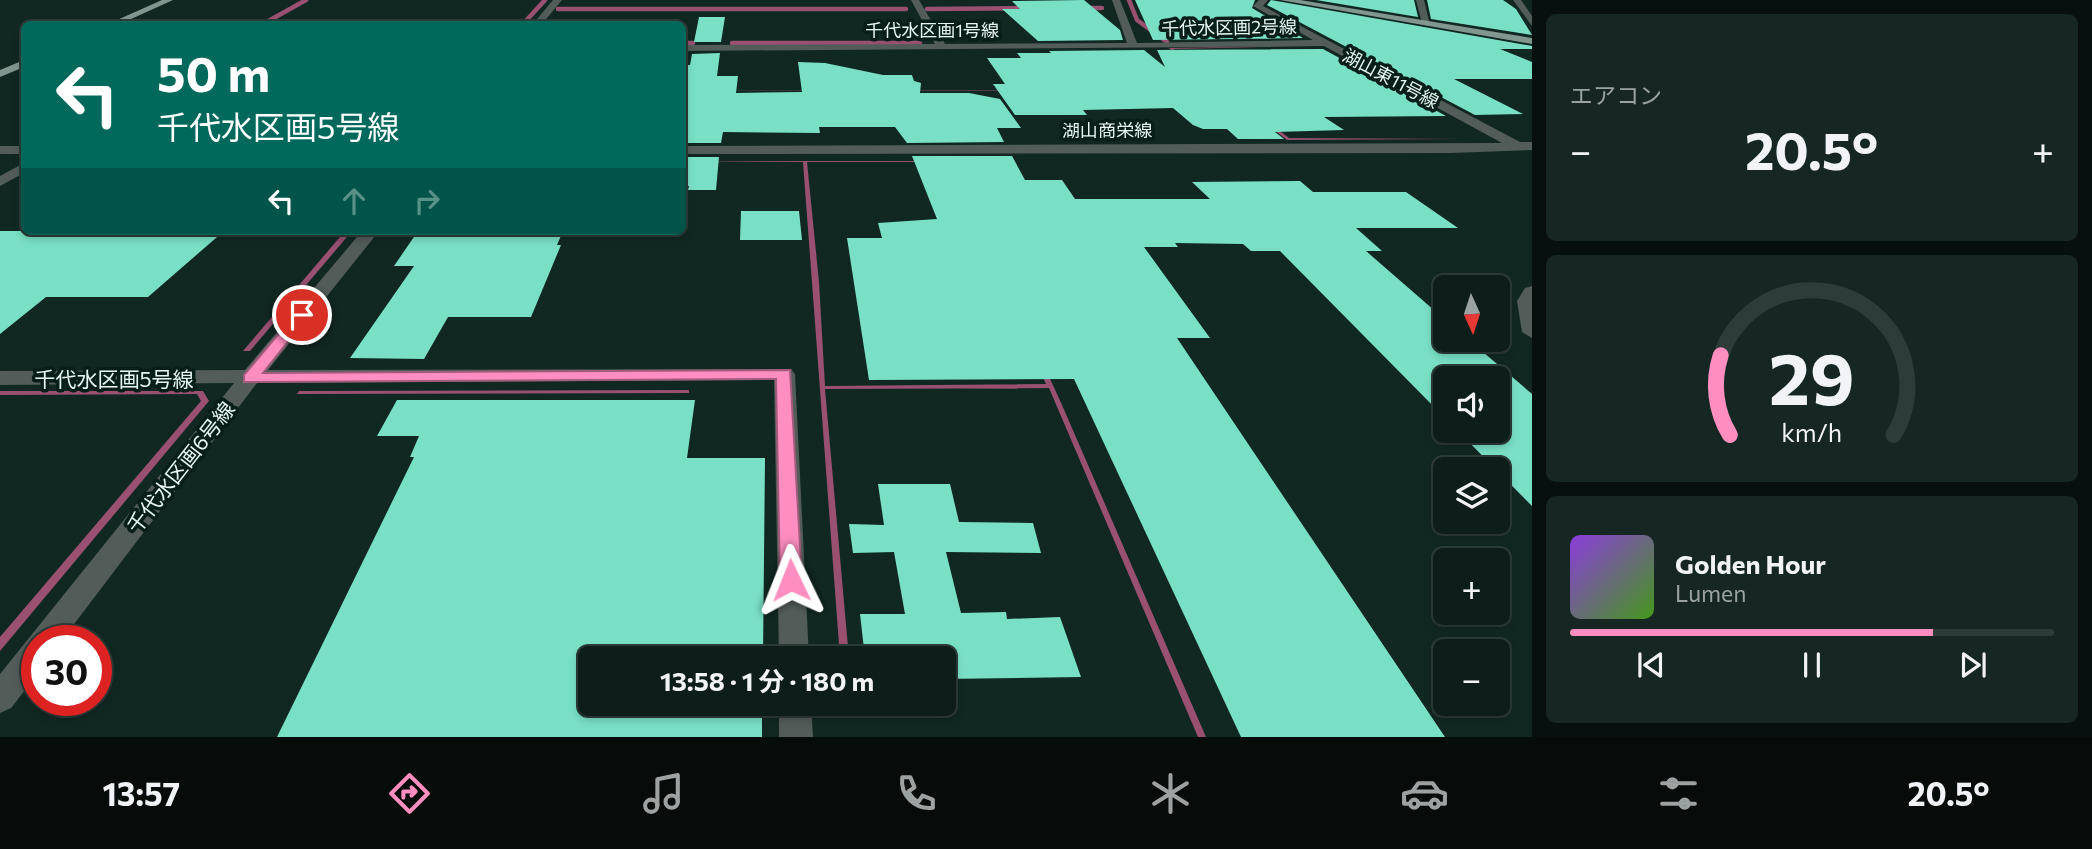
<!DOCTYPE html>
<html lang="ja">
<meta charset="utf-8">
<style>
:root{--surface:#0d1e1a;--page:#162723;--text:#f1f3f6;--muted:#9aa2a2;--line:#2d3c39;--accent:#fd8ebf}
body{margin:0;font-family:Commissioner,"Noto Sans JP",sans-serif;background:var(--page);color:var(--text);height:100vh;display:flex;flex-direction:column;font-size:26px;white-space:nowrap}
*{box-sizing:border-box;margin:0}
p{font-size:23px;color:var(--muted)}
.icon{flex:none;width:38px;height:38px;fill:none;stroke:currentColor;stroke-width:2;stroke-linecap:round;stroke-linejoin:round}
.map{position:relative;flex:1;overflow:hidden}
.details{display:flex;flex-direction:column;gap:14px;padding:14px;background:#07100e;width:560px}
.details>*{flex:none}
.banner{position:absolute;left:21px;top:21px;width:665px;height:214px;border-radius:10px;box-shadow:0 4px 10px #0003,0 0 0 2px var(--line);background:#00695c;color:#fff;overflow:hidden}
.needle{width:46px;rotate:177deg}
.buttons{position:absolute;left:1433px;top:275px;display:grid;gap:14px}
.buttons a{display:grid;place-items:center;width:77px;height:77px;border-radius:10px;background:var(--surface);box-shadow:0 4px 10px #0003,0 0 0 2px var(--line);font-size:35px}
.speed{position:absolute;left:21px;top:625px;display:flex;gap:14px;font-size:35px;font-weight:700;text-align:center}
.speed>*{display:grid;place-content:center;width:91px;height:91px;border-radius:50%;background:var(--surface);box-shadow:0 4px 10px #0003,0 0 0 2px var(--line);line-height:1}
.speed .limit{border:10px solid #d22;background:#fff;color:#111}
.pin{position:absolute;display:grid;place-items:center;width:60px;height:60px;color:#fff;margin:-30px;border:4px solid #fff;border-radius:50%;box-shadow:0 2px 7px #0007}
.me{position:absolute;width:77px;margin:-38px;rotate:358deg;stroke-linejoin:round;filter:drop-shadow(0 0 5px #0008)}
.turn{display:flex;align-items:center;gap:24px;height:147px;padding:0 21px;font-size:32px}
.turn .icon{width:91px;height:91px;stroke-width:2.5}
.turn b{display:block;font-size:49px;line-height:60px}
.lanes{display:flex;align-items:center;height:66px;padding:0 21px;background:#0003;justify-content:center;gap:35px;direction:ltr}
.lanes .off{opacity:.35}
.big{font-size:52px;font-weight:700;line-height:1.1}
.details .widget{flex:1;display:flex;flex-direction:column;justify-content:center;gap:10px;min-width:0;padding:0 24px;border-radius:10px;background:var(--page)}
.details .dial{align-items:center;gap:0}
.dial svg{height:182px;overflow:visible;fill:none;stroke:var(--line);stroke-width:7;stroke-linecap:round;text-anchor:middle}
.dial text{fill:var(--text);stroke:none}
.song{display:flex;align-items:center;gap:21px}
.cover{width:84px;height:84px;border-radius:10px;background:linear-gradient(135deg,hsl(270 70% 55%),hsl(100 70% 35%))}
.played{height:7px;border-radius:4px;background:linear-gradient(90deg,var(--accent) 75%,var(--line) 75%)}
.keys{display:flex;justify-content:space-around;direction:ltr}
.heat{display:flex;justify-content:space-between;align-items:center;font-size:38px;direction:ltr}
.trip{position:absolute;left:578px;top:646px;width:378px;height:70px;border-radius:10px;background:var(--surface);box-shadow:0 4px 10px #0003,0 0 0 2px var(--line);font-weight:700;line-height:70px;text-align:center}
.tab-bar{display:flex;height:112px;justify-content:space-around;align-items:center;background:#050c0a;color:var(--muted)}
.tab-bar .icon{width:49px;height:49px}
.tab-bar .on{color:var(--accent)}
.tab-bar b{font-size:32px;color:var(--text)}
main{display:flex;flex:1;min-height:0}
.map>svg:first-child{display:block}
</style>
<main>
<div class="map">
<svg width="1532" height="737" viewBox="0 0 1532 737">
<rect width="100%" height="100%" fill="#112822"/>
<path fill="#995071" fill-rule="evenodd" d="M1311,46L1173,49L1289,138L1461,139L1287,140L1224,91H683L1222,90L1169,48Z
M682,161H951L1062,405L1206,737H1198L1049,388L825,389L849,658H840L803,162ZM807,162H949L1046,384L825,386L819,282Z
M345,231H352L250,351H243Z
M689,390V393L297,394L299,391Z
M0,391H203L209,401L0,651V637L201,401L197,394L0,395Z"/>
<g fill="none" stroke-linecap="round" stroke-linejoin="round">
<path stroke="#995071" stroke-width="4.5" d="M1129,0L1137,20L1167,42
M1082,8H1102
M558,9H906
M927,9L1032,8
M263,24L306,0
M523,24L545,0
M682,43H693
M732,43H920"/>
</g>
<path fill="#79e0c6" d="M1084,0L1120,30L1123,40L1038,41L1002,9H1020L1012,1Z
M1135,0H1255L1252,8L1303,38L1153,40Z
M1271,0L1532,46V49H1500L1532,62V79H1454L1523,114L1475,115L1267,5Z
M1316,0H1414L1418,17Z
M1427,0H1503L1516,9L1532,35L1431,19Z
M699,17H725L721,42H694Z
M1323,49L1446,116L1324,117L1344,130L1275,132L1284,139H1238L1227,129H1203L1193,125L1173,108L1083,110L1087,115H1015L993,84H1005L987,58H1021L1017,53H1051L1049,51L1144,50L1165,67L1157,50Z
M720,53L717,76H738L736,93L802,92L798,62L825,63L883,75H912L914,81L921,83L920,93H969L1000,99L1021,128H997L1004,142L907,143L895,127H819L820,133L723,132L721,143H682V65H690L692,54Z
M912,156H1012L1025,180H1062L1075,199H1210L1192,182L1300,181L1313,192H1406L1458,228H1356L1382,251H1366L1435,311L1446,310V340H1469L1532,394V506L1457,430H1498V378H1446V419L1280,251H1251L1243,244L1175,243L1178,247H1144L1210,338H1177L1445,737H1241L1074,379L869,380L847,238H882L878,223L937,219Z
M682,157H719L716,190H688L689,186H682Z
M741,211H799L802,240H740Z
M0,231H224L148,297H46L0,334Z
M418,231H563L557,245H561L531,317H448L424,359L350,358L414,266H394Z
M397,400H695L687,458H765L763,658H590V704H762V737H277L414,457H410L419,436H377Z
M878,484H950L959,522L1033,523L1041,553L946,552L961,613L1006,612L1007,619L1060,617L1081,677L943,679V658H865L860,614H905L894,552L853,553L849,524L884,525Z"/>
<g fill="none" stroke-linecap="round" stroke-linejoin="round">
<path fill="#525c59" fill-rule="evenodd" d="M553,0H562L542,24H533Z
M911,0H919L945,44L1127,43L1112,0H1120L1137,43L1313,40L1253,6L1259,0H1268L1263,6L1520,142H1532V150L1451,153L682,154V146L1502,143L1324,46L682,51V45L935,44Z
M1416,0H1424L1430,25L1422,23Z
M1513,0H1521L1532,16V26Z
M0,146H24V154H0Z
M24,163V173L0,186V176Z
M362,231H379L268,370L791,369L795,374L809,658H779L774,380L257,383L62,640H37V675L11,708L0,713V674L234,383L0,385V371L245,370Z
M1532,286V338L1522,332L1517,301L1525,288Z
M779,704H811L813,737H779Z"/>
<path fill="#80968f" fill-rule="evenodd" d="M162,0H173L120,24H108Z
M1280,0H1300L1532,38V44Z
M24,60V67L0,77V70Z"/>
</g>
<path fill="#fd8ebf" stroke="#a45c7c" stroke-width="2" d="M302,311L309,315L263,373L790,370L802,580L799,587L791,589L783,587L780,580L776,379L244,382V375L297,312Z"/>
<g text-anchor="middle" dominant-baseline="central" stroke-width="7" stroke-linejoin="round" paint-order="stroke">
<g font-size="18" fill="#e8f6f2" stroke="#071e19">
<text transform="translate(1229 27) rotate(-1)">千代水区画2号線</text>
<text x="932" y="30">千代水区画1号線</text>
<text transform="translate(1391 78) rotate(28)">湖山東11号線</text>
<text x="1107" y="130">湖山商栄線</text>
</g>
<g font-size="21" fill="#e8f6f2" stroke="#071e19">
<text x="114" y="378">千代水区画5号線</text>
<text transform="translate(180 467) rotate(-52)">千代水区画6号線</text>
</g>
</g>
</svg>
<div class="buttons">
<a><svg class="needle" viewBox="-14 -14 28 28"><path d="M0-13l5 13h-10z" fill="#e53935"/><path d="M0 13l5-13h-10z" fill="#9aa2a2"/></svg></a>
<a><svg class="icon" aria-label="sound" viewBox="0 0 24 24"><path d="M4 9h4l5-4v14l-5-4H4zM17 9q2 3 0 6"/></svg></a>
<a><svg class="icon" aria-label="layers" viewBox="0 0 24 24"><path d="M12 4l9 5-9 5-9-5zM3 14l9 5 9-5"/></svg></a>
<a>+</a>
<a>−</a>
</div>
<div class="speed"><div class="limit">30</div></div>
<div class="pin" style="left:302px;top:315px;background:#d93025"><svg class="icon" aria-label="arrive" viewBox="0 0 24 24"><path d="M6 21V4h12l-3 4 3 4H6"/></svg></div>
<svg class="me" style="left:791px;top:580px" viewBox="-20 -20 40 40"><path d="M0-17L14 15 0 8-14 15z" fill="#fd8ebf" stroke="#fff" stroke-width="4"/></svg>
<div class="trip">13:58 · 1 分 · 180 m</div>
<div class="banner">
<div class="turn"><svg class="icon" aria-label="left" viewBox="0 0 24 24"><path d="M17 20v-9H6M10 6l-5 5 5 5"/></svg><div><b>50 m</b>千代水区画5号線</div></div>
<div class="lanes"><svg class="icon" aria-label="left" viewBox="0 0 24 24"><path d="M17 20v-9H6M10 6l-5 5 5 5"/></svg><svg class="icon off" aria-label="ahead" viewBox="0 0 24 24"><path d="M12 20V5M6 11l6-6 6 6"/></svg><svg class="icon off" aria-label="right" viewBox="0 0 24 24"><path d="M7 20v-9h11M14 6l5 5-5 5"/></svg></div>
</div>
</div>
<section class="details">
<div class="widget"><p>エアコン</p>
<div class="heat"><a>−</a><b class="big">20.5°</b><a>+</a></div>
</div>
<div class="widget dial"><svg viewBox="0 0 100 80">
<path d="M14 69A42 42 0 1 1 86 69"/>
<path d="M14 69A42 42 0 0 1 10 34" stroke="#fd8ebf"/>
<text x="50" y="56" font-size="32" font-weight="700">29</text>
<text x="50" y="72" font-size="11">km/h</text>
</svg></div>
<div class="widget">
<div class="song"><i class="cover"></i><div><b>Golden Hour</b><p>Lumen</p></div></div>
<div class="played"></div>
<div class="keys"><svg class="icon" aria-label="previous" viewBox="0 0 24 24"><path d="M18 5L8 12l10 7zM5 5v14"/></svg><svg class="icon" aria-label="pause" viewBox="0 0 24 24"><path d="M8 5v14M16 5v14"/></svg><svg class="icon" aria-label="next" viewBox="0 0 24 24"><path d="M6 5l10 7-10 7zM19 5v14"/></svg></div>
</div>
</section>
</main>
<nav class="tab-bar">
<b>13:57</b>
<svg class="icon on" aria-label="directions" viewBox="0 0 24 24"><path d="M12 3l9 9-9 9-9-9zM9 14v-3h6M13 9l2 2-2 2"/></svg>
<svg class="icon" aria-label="music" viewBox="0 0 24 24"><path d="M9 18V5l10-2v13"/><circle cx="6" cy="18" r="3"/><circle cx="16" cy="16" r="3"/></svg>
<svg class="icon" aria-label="phone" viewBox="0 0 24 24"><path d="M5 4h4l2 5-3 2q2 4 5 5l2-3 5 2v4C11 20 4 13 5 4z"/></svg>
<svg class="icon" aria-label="climate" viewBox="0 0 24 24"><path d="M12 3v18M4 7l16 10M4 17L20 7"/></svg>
<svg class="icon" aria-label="car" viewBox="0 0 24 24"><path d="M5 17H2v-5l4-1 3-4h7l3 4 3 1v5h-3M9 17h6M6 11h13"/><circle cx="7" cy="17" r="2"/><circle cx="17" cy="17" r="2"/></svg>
<svg class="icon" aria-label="filters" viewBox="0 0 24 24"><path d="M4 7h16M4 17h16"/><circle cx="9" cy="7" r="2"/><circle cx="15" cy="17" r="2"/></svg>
<b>20.5°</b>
</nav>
